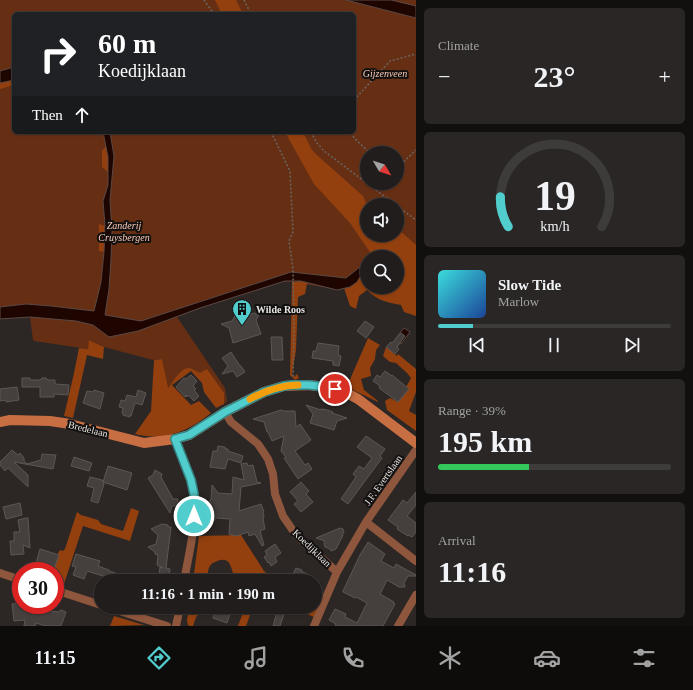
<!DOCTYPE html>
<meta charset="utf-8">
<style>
:root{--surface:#211d1c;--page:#292625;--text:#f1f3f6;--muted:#a2a2a3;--line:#3e3b3b;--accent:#52cdcd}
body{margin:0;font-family:"Times New Roman",serif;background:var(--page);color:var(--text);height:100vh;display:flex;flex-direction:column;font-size:15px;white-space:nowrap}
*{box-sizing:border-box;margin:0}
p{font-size:13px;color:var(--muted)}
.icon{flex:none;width:22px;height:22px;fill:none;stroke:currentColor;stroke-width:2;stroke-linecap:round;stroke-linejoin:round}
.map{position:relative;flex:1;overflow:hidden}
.details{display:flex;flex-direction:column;gap:8px;padding:8px;background:#12100f;width:277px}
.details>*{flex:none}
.top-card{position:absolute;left:12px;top:12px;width:344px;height:122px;border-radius:6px;box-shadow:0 1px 3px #0004,0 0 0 1px var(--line);background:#202124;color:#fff;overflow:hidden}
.needle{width:26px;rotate:129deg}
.tools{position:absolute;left:360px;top:146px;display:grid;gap:8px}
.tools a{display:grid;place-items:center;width:44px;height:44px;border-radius:50%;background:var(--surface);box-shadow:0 1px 3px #0004,0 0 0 1px var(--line);font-size:20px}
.speed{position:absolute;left:12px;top:562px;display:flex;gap:8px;font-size:20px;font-weight:700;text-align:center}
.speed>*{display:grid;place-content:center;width:52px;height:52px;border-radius:50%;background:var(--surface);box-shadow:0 1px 3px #0004,0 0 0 1px var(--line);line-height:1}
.speed .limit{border:6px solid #d22;background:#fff;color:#111}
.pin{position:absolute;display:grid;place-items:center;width:34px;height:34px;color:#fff;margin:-17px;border:2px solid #fff;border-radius:50%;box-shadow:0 1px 4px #0007}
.me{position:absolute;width:44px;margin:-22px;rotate:0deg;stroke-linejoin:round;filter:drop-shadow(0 0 3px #0008)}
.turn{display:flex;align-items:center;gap:14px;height:84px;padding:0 20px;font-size:18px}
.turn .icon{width:52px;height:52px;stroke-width:2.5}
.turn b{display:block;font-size:28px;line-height:34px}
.then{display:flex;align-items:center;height:38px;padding:0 20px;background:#0003;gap:8px;font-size:15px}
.big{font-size:30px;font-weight:700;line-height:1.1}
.details .card{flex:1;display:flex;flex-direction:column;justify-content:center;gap:6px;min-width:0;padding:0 14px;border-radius:6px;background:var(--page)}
.details .dial{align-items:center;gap:0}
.dial svg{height:104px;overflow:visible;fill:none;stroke:var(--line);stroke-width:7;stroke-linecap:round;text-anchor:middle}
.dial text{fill:var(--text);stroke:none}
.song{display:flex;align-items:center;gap:12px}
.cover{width:48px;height:48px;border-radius:6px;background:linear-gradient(135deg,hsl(180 70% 55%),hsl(220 70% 35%))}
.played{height:4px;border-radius:2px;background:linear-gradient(90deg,var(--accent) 15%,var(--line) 15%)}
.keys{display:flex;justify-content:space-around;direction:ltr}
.heat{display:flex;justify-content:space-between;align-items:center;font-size:22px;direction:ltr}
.charge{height:6px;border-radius:3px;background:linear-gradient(90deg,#34c759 39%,var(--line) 0)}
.trip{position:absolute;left:94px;top:574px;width:228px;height:40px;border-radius:20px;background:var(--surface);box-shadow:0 1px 3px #0004,0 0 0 1px var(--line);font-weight:700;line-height:40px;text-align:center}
.tabs{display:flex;height:64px;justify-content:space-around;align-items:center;background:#0d0c0b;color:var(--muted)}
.tabs .icon{width:28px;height:28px}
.tabs .selected{color:var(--accent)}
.tabs b{font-size:18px;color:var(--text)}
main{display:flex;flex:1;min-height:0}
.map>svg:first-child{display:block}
</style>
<main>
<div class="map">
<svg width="416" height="626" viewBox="0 0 416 626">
<rect width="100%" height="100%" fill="#2c2725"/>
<path fill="#662f14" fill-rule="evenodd" d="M0,0H416V286L397,257H367V264L345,284L323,287L285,281L200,308L177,317L225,388L227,401L224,404V393L199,373L193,369L172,382L167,389L162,359L153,360L104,347L90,340L88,349L34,341L33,340L30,317L0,319ZM14,14H354V132H14ZM367,153H397V183H367ZM367,205H397V235H367Z"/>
<path fill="#933f0e" d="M215,0H236L243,14H222Z
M14,80V85L0,89V83Z
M285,132H303L312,150L318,156L363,196L367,205V235H397V228L416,245V316L404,312L401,305C386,302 378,301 367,290L359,296L356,309L350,306L344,288L350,287L367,266L365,263L367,261V287H397V257H371L372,255L350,223L314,184Z
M106,146L108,157V172L102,167V151Z
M99,224L105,226L104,252L99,251Z
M301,281L307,283L305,294L298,297L296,350L292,374L294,377L297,374L299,378L295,380L290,375L292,282Z
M368,338L380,345L376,350L375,359L370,368L371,376L361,379L364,390L378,401V402L353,390L348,384Z
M89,340L104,347L103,359L87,355L73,418L64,416L74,373L79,348L88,349Z
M386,347L397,356L398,354L416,369V392L409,411L416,415V431L387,410L385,401L390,398L398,402L411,378L407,373L396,363L390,362L383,356Z
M162,359L168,388C172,383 180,369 188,368C192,368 196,371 200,373L207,369L224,393V404L216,408L204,392L202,383L191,371L172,385L191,405L199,401L211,413C204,418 197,424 190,427C174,436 153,439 135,434L151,411L154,360Z
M131,508L139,511L130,541L83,526L63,587L55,584V571H54L53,562L60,550L63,551L65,549L77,512L81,515L98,520L101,524L123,531Z
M241,535L264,571L275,581H237C230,574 234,553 215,562C207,565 208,573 207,581H193L199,536Z
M315,599L322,600L314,617L291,607H315Z
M189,607H199L201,612L196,617L193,626H190L188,625L187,620Z
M245,607H253L246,626H238Z
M114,616L144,625L110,626Z"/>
<path fill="#1e0500" stroke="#5b4844" d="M346,0H391L416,6V18Z
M14,67V80L0,83V71Z
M103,132H110L114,156L110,200L112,231L111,259L109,289L105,315L141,321L291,272L346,278L365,263L367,266L357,282L350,287L337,290L301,281H285L200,308L138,331L109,337L93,325L76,321L30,317L0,319V307L26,304L51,306L94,311L101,282L104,252L105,226L103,201L108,185V157Z
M404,328L410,332L401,344L395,339Z"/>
<path fill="#45403e" stroke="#5c5755" d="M242,312L248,315L254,313L259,315L256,320L261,334L233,343L229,328L221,324L232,321L236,314Z
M365,321L374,327L366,338L357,331Z
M401,333L405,336L397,347L399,349L395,354L386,347L391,342L392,343Z
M271,337H282L283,360H272Z
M318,343L339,346L338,355L341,356L339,366L333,365V361L312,358L313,351H316Z
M231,352L240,366H241L245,372L237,377L233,371L222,374L228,366L222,358Z
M385,371L392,376V375L409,389L398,402L379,388L380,386L373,381L377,375L380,377Z
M191,375L197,381L193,386L196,389L194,390L199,396L194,401L188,395L187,397L186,395L185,397L176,387L184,378L186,379Z
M22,378H30V380H40L42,378H46L48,380H55V384L69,385L68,395L54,394V397H40V387H22Z
M17,387L19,400L6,402V400L0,401V389Z
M94,390L104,393L100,409L83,403L87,391L93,392Z
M138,390L146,393L142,405L135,403L131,416L130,415V417L123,415V413H122L123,408L119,407L121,400L125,401L127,395L136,397Z
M306,405L321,410V409L327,410L333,412L332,413L347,418L337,421L334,430L310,423L313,414Z
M281,410L284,411H295L296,427L300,424L311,440L295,451L305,465L308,463L312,469L298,479L284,458L286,457L281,451L284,436L272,441L268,432H267L264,422L253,419Z
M366,436L385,449L380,456L382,458L348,504L341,499L356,477L353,474L359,466L364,469L372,458L357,447Z
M218,446L225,447V449H228V451L243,456L241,463L228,459L225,469L210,467L213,451H217Z
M12,450L18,455L20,453L24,458V461L27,464L41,460L42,454L56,455L53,469L14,462L28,475V487L8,468L5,471L0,465V462Z
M74,457L92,463L89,471L71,466Z
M247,463L248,466L253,465L257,482L261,483L241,487L239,511L261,504L264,512H263L264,516L263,519L265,529L260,531L264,545L262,546L255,534L249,536L248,532L236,536L229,534L230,519L216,518L210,526L211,511H210V500H211L212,485L218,493L232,494L233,477L244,480L241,464Z
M108,466L132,473L127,490L103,482L104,484L98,503L91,501L94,488L87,486L90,477L102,480L103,482Z
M155,470L162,474L161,477L173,499H178L177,506H172L170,513L148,478L153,475Z
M301,482L309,491L306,494L313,502L301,512L294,504L298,501L290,492Z
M416,492V505L407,516L416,523V532L412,537L408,535V536L397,529L398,527L388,520L403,500L407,503Z
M20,503L22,515L6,519L3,507Z
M26,518H28L30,548L23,545L24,554L11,555L10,541H14V532H20L18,520Z
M162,524L168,525V527H171L166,568L170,569L169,579H166V581H158L160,567L163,568L157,565L158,555L155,554V552L148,547L156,544L158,535L151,529Z
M340,528L343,529L344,532L342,535H343L336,549L331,551L330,549L325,547L324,543L325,541L316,538Z
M368,542L385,554L381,561L394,568L396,564L416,575V576H408L404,583L405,587H399L387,580L380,594L394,602L393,603L395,604L383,626H335L336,624L329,620L335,609L346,614L345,617L357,623L367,603L356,597L355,598L343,592V591L360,555Z
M275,544L281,553L275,557L277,562L271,566L269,562L268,563L264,557L267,555L265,551Z
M40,549L59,555L54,569L36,563Z
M76,554L100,561L98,566L109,570V571L136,580V581H106V579L103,578V576L87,571L84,579L73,575L76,567L72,566Z
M296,568L302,570L301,571L307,574L306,576L317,581H296L291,578Z
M21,603V605H31V608L43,612L44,609L54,612V611L58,612L61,610L66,612L61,626H46L36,623L35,626H24L25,620L14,621L12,604Z
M216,607H232L227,623L213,618Z
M277,612L284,614L280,626H273Z"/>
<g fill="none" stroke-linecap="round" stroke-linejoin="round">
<path stroke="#6a6664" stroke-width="1.5" stroke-dasharray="2 2" stroke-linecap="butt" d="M204,0L214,14
M244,0L251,14
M354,100L390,61L416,54
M271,132L290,171L293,232L289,241L293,269L294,328L293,377
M311,132L317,143L324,151L396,205
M352,132L354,138L370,153
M397,166L400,165L416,150
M397,206L416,220"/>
<path stroke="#8e563c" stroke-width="8" d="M225,412L231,422L258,444L268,459L273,474L275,494L283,516L296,535L337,572
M175,439C181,455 193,478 194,495C197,524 189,553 184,581
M366,522L416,450
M0,573L21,580
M55,590L101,605
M107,607L167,626
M176,626L180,607
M314,626L337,572L366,522L416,561
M398,626L416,595"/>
<path stroke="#c76e43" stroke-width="10" d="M0,422L10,420L50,421L70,424L144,443L175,439L189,435L225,412L264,392L284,386L309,385L326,387L343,391L358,399L416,443"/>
</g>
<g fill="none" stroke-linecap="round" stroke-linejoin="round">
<defs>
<path id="route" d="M194,516V494L191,480L175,439L189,435L225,412L264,392L284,386L292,385H309L326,387L335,389"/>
</defs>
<use href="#route" stroke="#358585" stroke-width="10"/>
<use href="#route" stroke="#52cdcd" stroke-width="7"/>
<path stroke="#f59e0b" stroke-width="7" d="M250,399C265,391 280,385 298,385"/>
</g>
<defs>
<symbol id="building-pin" viewBox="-11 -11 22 30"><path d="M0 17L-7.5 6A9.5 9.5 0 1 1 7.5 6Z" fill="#52cdcd" stroke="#131010"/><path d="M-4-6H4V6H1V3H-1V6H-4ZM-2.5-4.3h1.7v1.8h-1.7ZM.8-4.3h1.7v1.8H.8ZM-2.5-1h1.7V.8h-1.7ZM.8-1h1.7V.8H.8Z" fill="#111"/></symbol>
</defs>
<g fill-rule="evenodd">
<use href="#building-pin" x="231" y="298" width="22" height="30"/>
</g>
<g text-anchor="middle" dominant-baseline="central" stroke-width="4" stroke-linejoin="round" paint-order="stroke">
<g font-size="10" font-style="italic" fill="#fccbb6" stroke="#131010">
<text x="385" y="73">Gijzenveen</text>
<text x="124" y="225">Zanderij<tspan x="124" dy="12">Cruysbergen</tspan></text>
</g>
<g font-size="10" font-weight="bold" fill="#e8e5e3" stroke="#131010" text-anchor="start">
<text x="256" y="309">Wilde Roos</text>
</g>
<g font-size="10" fill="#e8e5e3" stroke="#131010">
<text transform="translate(88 429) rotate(14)">Bredelaan</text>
<text transform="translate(383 480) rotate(-55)">J.F. Evertslaan</text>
<text transform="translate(312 548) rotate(44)">Koedijklaan</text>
</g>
</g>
</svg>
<div class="tools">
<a><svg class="needle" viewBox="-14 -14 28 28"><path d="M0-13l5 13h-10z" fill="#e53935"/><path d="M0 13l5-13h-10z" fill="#a2a2a3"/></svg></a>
<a><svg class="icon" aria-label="sound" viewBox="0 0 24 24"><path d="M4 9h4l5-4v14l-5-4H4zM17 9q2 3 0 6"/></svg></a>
<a><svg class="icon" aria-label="search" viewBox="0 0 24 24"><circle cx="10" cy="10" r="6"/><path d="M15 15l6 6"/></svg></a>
</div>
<div class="speed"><div class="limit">30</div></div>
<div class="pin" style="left:335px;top:389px;background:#d93025"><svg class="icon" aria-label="arrive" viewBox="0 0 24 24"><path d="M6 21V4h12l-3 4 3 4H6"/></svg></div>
<svg class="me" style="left:194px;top:516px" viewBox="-20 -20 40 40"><circle r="17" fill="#52cdcd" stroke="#fff" stroke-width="3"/><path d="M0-11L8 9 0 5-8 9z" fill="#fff"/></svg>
<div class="trip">11:16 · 1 min · 190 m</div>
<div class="top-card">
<div class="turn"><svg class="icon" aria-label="right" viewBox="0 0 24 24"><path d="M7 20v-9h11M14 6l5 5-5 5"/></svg><div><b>60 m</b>Koedijklaan</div></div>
<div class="then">Then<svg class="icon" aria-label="ahead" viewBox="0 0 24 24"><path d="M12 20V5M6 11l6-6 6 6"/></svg></div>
</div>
</div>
<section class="details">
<div class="card"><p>Climate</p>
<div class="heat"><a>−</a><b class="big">23°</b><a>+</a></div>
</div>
<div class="card dial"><svg viewBox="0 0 100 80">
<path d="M14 69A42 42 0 1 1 86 69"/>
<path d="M14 69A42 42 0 0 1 8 46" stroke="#52cdcd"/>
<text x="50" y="56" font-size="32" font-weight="700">19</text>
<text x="50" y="72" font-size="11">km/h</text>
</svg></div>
<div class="card">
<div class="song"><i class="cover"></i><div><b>Slow Tide</b><p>Marlow</p></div></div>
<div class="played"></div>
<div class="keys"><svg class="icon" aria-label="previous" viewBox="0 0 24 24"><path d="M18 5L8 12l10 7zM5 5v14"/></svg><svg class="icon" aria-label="pause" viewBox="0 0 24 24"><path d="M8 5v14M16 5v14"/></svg><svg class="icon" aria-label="next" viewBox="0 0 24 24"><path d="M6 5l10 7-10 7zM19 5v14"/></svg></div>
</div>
<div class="card"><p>Range · 39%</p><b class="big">195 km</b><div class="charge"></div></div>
<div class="card"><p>Arrival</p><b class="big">11:16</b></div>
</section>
</main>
<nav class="tabs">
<b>11:15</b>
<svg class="icon selected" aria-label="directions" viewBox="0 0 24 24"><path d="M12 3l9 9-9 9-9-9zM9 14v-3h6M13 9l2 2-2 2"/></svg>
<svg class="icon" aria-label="music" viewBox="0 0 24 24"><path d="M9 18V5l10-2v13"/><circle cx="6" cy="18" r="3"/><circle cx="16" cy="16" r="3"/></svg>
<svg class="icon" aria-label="phone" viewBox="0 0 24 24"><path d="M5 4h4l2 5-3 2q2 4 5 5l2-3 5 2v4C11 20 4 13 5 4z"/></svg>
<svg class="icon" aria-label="climate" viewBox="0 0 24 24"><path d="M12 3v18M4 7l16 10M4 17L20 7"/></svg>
<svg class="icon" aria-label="car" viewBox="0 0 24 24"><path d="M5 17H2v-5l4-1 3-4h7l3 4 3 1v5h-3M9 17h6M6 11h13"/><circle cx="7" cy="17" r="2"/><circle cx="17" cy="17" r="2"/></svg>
<svg class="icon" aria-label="filters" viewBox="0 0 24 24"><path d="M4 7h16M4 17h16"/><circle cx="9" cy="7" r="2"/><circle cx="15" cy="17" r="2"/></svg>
</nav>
